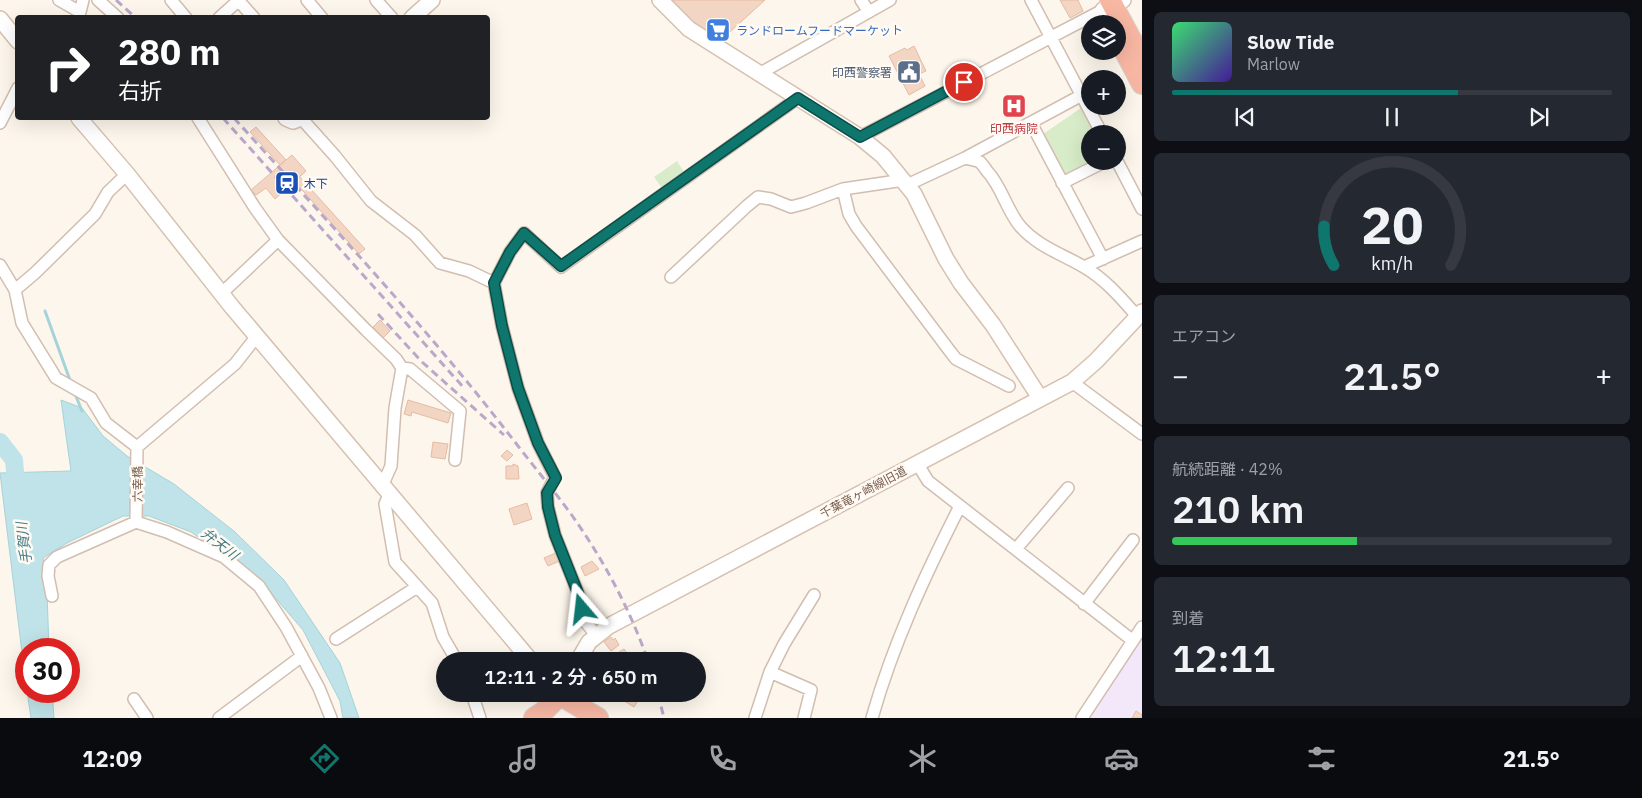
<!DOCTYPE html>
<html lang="ja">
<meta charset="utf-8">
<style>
:root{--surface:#171b24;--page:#242831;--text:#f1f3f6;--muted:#9ea1a6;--line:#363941;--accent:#0f766e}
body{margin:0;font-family:"IBM Plex Sans","Noto Sans JP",sans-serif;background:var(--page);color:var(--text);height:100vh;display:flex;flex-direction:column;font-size:19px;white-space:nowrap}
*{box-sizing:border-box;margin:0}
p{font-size:16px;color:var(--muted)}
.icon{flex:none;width:28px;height:28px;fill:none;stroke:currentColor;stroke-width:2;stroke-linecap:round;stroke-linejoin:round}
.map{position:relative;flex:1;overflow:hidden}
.drawer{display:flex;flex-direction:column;gap:12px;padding:12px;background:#0d0f14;width:500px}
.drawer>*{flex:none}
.banner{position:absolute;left:15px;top:15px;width:475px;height:105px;border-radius:5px;box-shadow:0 5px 20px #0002;background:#202124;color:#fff;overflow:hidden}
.buttons{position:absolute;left:1081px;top:15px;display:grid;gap:10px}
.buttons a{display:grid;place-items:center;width:45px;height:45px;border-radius:50%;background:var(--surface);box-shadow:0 5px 20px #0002;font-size:25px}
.speed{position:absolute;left:15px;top:638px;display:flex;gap:10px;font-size:25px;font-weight:700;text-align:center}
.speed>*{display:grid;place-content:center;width:65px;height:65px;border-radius:50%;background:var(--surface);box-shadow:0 5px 20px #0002;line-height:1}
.speed .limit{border:8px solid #d22;background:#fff;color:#111}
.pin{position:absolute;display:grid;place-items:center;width:42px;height:42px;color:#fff;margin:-21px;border:2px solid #fff;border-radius:50%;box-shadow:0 1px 5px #0007}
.me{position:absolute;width:55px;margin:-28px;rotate:343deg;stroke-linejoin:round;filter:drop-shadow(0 0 4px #0008)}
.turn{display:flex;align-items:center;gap:18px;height:105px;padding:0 20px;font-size:22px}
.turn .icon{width:65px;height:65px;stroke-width:2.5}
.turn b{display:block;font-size:35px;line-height:42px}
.big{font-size:38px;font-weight:600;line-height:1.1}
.drawer .widget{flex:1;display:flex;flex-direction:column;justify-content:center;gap:8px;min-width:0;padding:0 18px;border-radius:8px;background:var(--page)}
.drawer .dial{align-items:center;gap:0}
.dial svg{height:130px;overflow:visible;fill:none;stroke:var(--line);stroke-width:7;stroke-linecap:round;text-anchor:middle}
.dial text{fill:var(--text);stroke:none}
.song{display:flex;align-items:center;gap:15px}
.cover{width:60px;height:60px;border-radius:8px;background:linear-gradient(135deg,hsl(140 70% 55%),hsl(260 70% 35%))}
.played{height:5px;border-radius:2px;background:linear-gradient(90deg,var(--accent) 65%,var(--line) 65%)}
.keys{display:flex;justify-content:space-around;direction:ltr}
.heat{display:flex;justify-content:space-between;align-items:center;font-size:28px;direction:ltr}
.charge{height:8px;border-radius:4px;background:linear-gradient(90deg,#34c759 42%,var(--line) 0)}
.trip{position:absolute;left:436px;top:652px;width:270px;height:50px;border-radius:25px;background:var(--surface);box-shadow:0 5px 20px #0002;font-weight:600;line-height:50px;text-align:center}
.tabs{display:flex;height:80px;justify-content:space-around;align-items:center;background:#090b0e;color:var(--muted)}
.tabs .icon{width:35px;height:35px}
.tabs .active{color:var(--accent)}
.tabs b{font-size:22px;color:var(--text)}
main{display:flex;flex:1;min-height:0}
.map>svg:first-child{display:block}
</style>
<main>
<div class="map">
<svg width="1142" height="718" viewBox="0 0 1142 718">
<rect width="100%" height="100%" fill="#fdf6ec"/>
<path fill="#f3e8fa" d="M1142,635V718H1087Z"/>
<path fill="#d8ecc9" d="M1084,106L1099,134H1090V161H1098L1065,177L1043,134Z
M677,161L686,175L664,191L654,177Z"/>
<path fill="#bfe3e8" stroke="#a5d3da" d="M61,400L82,408L103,436L127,456L174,484L235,532L284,580L340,663L359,718H343L340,701L303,630L260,580L191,532L149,516H123L67,543L43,558L47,593L49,649H26V685L0,473L71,471Z
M27,691H52L54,718H31Z"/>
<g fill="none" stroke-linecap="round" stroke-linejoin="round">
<path stroke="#a5d3da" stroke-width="3" d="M45,311L71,383
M75,394L82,411"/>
<path stroke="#bfe3e8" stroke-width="18" d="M0,442L14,460L17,494"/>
</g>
<path fill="#f3d5c3" stroke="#e6bba3" d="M672,0H765L720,41L690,19Z
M1060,0H1078L1083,11L1070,18Z
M914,46L926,71L919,74L925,86L909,95L889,56L905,48L907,50Z
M256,127L286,160L280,165L250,132Z
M292,155L306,171L275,199L266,188L256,195L251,190Z
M300,177L365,249L359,254L295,182Z
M380,320L390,331L383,338L373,327Z
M408,400L451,413L448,423L412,412L411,416L404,414Z
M433,442L448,444L445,459L431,457Z
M507,450L513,455L507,461L501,456Z
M513,464L518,466L519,479H506V466H513Z
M527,503L532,519L514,525L509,509Z
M558,552L562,560L548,566L544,558Z
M592,561L599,569L585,576L581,567Z
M611,637L613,640L615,638L619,645L611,651L604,642Z
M624,649L627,653L623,657L619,652Z
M624,694H637L641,696L634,707L621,699Z
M1136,711L1142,715V718H1132Z"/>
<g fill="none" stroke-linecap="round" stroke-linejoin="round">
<defs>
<path id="street" d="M59,0L80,12L83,0
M98,0L118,18
M171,0L186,18
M238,0L254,18
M307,0L322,18
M376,0L392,18
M861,0L869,12
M1031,0L1102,134
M219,18L239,0
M759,74L890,0
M198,118L255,208L278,240L366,330L396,359L402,368L395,408L391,466L383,484
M301,118L335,156L371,201L415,235L440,263L469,271L494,283L502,326L518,388L538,443L555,477L547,493L548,507L555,535L580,598L584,620L596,635
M0,123L18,88
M1031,123L1103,259
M860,137L1103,10
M965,158C969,159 976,160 980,162C982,164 985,168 987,171C1002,187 1006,209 1020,226C1037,246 1062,254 1084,267C1105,279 1121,298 1137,316
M1117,161L1142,209
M1062,183L1106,161
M907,185L965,158L1082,95
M843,189L849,214L856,226L949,350L956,359L1009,386
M0,265L15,290L22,323L56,378L91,398L106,423L137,447
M1084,267L1142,241
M671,277L747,206L758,197L771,199L791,207L806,203L843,189L904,180
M494,283L510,252L524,233L561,267L798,98
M15,290L35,273L95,214L108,192L127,174
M222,293L278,240
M402,368L410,369L460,411L455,460
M1072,382L1142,434
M137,447L235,364L257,336
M917,463L928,481L1132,640
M390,492L385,504L395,562L432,603L443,637L457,661
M136,522L137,447
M1016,549L1068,488
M52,596L48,576L49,565L57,557L136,522L167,532L224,557L259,586L286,627L319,688L331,718
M1084,604L1133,540
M336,639L417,587
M770,672L811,690L804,718
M472,694L480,718
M134,699L147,718
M219,718L302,656
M755,718L770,672L784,644L814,595
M872,718C893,644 925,575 960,506
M1082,718L1142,627"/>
<path id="secondary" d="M660,0L689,29L860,137L883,156L914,194L946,259L961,283L993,325L1040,398
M1103,10L1123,0
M412,18L432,0
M0,19L18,41
M79,118L127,174L232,307L531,661
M286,118L293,121L301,118
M578,661L589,642L609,626L1072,382L1096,361L1142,312"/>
<path id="highway" d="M1110,0L1142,59
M1123,48L1142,84
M534,718L543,712L560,695L598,718"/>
</defs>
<use href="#street" stroke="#d1beb0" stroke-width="14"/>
<use href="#secondary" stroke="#d6c0b0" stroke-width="18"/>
<use href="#highway" stroke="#dad1cd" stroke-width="22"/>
<use href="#street" stroke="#fff" stroke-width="11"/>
<use href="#secondary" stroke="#fff" stroke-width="15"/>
<use href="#highway" stroke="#f7b7a3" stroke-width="20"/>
<path stroke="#b9a8c9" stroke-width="3" stroke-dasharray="8 5" stroke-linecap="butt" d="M116,0L136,18
M223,118L464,388
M234,118C331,225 430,331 518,446C536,469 554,491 571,514C603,559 630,609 648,661
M378,314L422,362L504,435
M658,694L664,718"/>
</g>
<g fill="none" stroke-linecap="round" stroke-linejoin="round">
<defs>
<path id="route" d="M582,609L580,598L555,535L548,507L547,493L556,478L538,443L518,388L502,326L494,283L510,252L524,233L561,266L798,98L860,137L964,82"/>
</defs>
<use href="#route" stroke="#0a4d48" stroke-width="12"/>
<use href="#route" stroke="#0f766e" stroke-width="9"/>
</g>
<defs>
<symbol id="supermarket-square" viewBox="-11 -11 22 22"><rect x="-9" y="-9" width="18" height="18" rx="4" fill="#3f7fe0" stroke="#fffaf3"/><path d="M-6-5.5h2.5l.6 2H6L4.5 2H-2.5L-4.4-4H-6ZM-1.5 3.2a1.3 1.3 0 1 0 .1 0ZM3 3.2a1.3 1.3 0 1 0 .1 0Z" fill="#fff"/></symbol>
<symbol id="civic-square" viewBox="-11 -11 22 22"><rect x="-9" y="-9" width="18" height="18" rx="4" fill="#5c6f8a" stroke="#fffaf3"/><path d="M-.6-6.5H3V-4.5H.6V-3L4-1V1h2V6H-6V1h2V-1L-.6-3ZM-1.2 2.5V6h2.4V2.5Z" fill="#fff"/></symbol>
<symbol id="hospital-square" viewBox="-11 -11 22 22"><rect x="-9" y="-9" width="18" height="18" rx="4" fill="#e0444e" stroke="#fffaf3"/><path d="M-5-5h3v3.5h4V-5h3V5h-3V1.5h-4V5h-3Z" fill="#fff"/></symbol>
<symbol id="station-square" viewBox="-11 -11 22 22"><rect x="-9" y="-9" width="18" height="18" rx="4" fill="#1a4fb4" stroke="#fffaf3"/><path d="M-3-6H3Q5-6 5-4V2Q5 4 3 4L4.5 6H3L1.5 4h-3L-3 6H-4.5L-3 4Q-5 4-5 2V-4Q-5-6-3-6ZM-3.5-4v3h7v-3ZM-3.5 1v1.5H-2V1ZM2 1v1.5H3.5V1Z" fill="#fff"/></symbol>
</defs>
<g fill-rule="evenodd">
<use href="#supermarket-square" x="704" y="16" width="28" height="28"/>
<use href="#civic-square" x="895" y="58" width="28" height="28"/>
<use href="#hospital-square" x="1000" y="92" width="28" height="28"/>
<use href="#station-square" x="273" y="169" width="28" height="28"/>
</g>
<g text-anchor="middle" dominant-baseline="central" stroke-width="5" stroke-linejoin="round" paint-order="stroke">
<g font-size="12" fill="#366cbe" stroke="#fffaf3" text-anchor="start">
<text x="736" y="30">ランドロームフードマーケット</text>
</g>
<g font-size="12" fill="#4e5e75" stroke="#fffaf3" text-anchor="end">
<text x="892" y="72">印西警察署</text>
</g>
<g font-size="12" fill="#be3a42" stroke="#fffaf3">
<text x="1014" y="128">印西病院</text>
</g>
<g font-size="12" fill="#164399" stroke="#fffaf3" text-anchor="start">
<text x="304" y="183">木下</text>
</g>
<g font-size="12" fill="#7a5c4d" stroke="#fffaf3">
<text transform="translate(137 484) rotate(-90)">六幸橋</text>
<text transform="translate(863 492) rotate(-28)">千葉竜ヶ崎線旧道</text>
</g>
<g font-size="14" font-style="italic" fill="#437c86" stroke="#fffaf3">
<text transform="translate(24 543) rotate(-97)">手賀川</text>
<text transform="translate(220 544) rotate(38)">弁天川</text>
</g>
</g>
</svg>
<div class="buttons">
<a><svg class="icon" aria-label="layers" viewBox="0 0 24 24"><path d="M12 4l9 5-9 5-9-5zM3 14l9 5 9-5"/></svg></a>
<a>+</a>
<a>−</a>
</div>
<div class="speed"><div class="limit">30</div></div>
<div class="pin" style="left:964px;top:82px;background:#d93025"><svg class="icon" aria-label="arrive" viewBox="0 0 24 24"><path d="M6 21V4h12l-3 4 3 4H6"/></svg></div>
<svg class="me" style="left:582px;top:609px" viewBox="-20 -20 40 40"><path d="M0-17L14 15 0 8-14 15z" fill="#0f766e" stroke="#fff" stroke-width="4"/></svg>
<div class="trip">12:11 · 2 分 · 650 m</div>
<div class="banner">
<div class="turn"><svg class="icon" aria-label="right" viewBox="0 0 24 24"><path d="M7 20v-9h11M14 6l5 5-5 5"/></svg><div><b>280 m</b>右折</div></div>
</div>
</div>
<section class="drawer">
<div class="widget">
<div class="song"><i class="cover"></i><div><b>Slow Tide</b><p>Marlow</p></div></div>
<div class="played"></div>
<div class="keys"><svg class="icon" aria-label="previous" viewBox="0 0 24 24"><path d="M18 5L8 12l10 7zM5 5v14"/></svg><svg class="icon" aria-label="pause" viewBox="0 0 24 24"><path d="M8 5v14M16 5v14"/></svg><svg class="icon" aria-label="next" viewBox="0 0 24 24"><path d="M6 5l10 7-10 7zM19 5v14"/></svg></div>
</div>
<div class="widget dial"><svg viewBox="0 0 100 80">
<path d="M14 69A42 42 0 1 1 86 69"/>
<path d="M14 69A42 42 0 0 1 8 45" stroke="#0f766e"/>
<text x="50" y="56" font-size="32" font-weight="700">20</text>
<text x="50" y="72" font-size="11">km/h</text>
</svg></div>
<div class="widget"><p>エアコン</p>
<div class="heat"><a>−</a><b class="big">21.5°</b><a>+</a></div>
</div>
<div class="widget"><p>航続距離 · 42%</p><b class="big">210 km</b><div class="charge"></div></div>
<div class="widget"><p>到着</p><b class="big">12:11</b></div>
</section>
</main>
<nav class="tabs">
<b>12:09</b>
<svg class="icon active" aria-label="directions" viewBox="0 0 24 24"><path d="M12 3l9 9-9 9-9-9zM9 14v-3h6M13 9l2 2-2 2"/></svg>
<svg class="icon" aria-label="music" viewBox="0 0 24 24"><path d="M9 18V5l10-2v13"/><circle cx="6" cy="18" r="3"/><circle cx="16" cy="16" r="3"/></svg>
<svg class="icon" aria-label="phone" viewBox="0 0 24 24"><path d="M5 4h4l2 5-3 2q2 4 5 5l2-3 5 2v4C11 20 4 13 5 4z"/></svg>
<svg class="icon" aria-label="climate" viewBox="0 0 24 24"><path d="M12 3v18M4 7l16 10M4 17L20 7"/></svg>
<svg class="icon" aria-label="car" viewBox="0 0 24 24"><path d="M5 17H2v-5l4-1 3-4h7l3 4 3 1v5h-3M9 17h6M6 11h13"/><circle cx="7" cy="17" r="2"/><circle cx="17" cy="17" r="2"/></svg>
<svg class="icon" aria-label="filters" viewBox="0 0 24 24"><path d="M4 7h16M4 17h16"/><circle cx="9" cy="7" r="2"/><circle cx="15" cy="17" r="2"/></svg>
<b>21.5°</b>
</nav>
